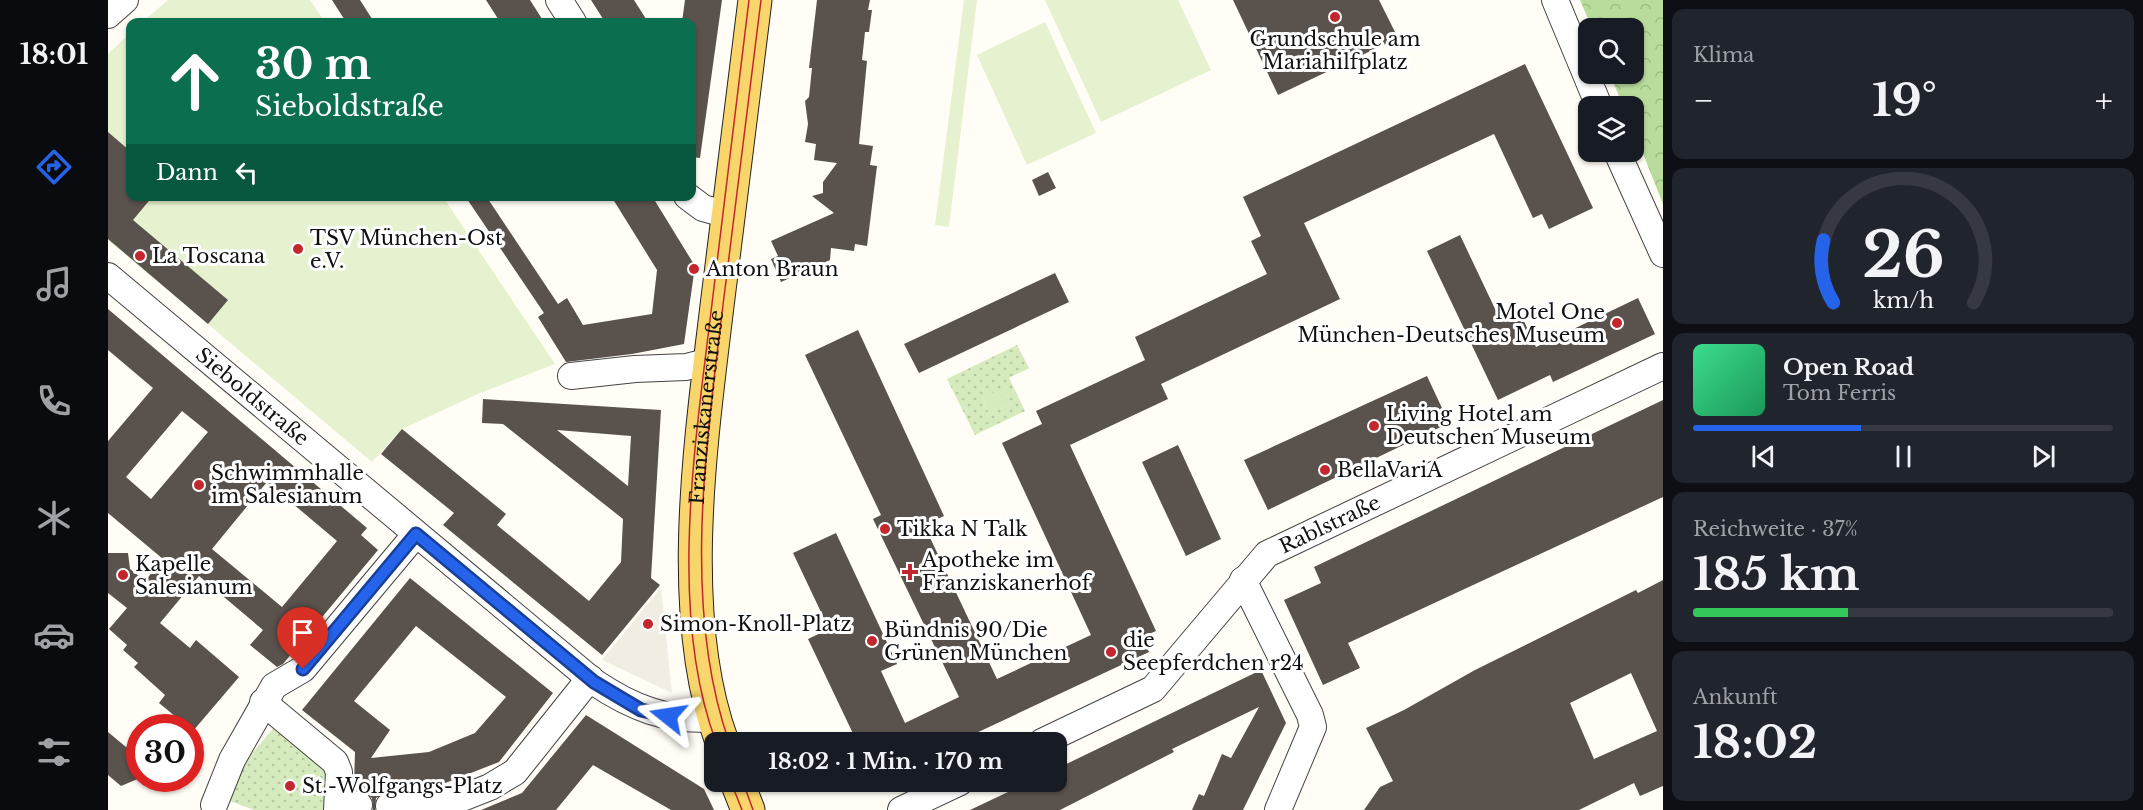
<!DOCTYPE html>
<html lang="de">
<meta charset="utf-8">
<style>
:root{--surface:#171b24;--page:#20242c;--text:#f1f3f6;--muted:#9ea1a6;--line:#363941;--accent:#2563eb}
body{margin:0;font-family:"Libre Baskerville",serif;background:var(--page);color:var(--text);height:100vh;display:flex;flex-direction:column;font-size:22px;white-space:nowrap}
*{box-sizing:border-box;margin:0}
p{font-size:20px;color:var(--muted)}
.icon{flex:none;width:33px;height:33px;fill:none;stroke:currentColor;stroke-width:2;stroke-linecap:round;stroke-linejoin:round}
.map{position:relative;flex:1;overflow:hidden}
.panel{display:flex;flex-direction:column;gap:9px;padding:9px;background:#0d0f14;width:480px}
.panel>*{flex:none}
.top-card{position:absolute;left:18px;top:18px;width:570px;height:183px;border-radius:12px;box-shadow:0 2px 4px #0004;background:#0b6e4f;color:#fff;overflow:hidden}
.buttons{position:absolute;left:1470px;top:18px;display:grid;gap:12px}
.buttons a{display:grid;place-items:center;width:66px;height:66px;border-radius:12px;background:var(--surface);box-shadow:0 2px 4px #0004;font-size:30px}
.speed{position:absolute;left:18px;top:714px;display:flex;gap:12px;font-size:30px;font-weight:700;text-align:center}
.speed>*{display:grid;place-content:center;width:78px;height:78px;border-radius:50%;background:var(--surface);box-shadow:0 2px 4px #0004;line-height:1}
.speed .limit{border:9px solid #d22;background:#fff;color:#111}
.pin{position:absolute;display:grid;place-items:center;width:51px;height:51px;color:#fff;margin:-62px -26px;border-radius:50% 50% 50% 0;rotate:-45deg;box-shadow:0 0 6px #0007}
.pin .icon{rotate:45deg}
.me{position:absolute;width:66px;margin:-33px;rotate:285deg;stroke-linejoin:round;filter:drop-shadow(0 0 4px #0008)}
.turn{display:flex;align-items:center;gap:21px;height:126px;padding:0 30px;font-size:27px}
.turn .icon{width:78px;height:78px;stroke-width:2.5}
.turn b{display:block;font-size:42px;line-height:51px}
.then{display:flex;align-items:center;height:57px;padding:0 30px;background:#0003;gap:12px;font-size:22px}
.big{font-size:45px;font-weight:700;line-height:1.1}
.panel .card{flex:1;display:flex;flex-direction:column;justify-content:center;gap:9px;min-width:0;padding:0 21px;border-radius:12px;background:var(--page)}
.panel .dial{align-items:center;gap:0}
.dial svg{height:156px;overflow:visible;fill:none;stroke:var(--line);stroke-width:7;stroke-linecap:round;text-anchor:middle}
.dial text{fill:var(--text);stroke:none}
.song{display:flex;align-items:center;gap:18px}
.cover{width:72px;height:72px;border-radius:9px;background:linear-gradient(135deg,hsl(150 70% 55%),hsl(150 70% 35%))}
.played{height:6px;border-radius:3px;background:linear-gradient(90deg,var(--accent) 40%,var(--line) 40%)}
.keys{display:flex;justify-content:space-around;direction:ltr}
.heat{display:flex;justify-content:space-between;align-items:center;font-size:33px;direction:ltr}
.charge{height:9px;border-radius:4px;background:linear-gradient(90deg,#34c759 37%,var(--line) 0)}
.trip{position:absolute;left:596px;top:732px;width:363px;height:60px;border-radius:12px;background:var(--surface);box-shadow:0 2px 4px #0004;font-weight:700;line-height:60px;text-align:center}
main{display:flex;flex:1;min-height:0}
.tab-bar{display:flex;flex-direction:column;width:108px;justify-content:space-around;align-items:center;background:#090b0e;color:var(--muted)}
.tab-bar .icon{width:42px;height:42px}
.tab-bar .selected{color:var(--accent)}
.tab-bar b{font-size:27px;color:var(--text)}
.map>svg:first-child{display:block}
</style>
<main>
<nav class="tab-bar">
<b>18:01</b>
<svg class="icon selected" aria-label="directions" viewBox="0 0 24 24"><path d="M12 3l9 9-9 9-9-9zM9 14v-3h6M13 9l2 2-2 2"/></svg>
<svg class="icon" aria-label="music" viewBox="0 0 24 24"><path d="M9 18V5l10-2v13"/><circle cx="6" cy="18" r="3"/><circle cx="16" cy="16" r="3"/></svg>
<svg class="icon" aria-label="phone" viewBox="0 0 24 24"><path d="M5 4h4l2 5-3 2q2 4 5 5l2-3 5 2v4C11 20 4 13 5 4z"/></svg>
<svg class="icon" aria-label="climate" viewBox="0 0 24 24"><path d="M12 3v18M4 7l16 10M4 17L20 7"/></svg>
<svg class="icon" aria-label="car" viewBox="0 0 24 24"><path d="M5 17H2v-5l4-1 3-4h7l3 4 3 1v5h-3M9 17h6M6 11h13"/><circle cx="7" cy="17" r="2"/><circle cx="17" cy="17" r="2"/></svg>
<svg class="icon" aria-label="filters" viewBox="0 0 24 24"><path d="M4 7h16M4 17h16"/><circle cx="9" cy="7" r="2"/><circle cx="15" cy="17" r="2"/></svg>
</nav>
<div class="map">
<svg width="1555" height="810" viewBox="0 0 1555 810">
<defs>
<pattern id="forest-crowns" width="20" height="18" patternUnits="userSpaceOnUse" patternTransform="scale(1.5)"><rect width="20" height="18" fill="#b9dc9c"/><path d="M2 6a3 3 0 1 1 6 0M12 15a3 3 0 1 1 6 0" fill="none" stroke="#9ebc85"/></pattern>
<pattern id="park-dots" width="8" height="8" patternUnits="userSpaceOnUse" patternTransform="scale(1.5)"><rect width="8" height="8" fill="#d5ebbd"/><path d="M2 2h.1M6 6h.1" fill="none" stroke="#b6c8a1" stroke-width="1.8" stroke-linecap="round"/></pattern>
</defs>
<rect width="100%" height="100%" fill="#fffdf5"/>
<path fill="#d5ebbd" d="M896,387L903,404L881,414L874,397Z"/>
<path fill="url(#forest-crowns)" d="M1472,0H1555V204L1526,131V106H1515L1502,74H1526V28H1484Z"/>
<path fill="url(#park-dots)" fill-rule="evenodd" d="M909,345L921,368L901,378L917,411L867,435L839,379ZM896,388L903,404L881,414L874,397Z
M165,729L220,769L221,810H146L122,801L134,765Z"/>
<path fill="#e6f2cf" d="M60,0H202L217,22H34Z
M856,0H869L841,227L827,225Z
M937,0H1070L1103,70L993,122Z
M937,22L988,133L919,165L869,55Z
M22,33V196L335,197L447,364L372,393L294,429L264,462L0,240V54Z"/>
<path fill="#f1ede2" d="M553,588L564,693L494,660Z"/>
<path fill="#5a524d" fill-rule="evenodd" d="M224,0H252L266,22H238Z
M378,0H422L436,22H392Z
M483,0H526L540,22H497Z
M577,0H614L592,158L584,157V22H574Z
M709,0H762L760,10H764L761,32H757L754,60L759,61L751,144L765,146L762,165L769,166L759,246L747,244L746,251L723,248L722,260L673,282L663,259L670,256L663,241L726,213L704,196L715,193V182L729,163L706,160L708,144L697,142L700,124L697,101L701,97L704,68H701Z
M1125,0H1271L1290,38L1170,95Z
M1417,64L1485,208L1441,229L1434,214L1425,218L1386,134L1196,223L1232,299L1053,384L1060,399L962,445L1048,631L1034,637L1041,652L849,742H749L700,639L721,629L685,553L728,533L789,664L773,671L797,723L851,697L765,519L773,515L697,355L750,330L836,516L816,525L889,679L983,635L894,443L934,424L928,411L1037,360L1027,337L1159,274L1143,241L1153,236L1135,197Z
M0,132L22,151V196H45L25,220L120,300L100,324L0,239Z
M940,172L948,188L931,196L924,180Z
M357,196H378L450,304L459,298L475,325L544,314L549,270L503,196H544L587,266L576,344L524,354L458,362L430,317L436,313Z
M1352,235L1389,313L1408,304L1428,347L1530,298L1547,334L1445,382L1442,375L1390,400L1319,251Z
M947,273L961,302L811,373L796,344Z
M0,309L259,528L253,535L270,550L175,664L169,667L142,645L155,630L91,576L52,623L82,648L88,640L131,677L85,731L51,703L57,695L26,667L30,663L15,650L19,645L1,629L19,608L0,593V553H20L22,569L37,581L55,559L0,513V441L45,388L0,350ZM74,411L100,432L43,499L18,477ZM159,482L229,541L174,607L104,549Z
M1319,376L1341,423L1160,510L1136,460Z
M375,399L553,410L543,578L552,585L494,655L335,525L346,513L273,454L294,429L398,514L389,525L481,601L513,562L515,519L395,424L374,423ZM449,430L523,436L520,486Z
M1555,400V497L1240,643L1252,668L1215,685L1176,600L1213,583L1206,567Z
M1070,445L1113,539L1078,556L1034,462Z
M302,578L445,693L391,762L327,787L282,785V791L268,798L267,810H265L264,798L252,790V787L246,786L247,752L194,710ZM308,626L398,697L367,733L321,752L263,758L282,730L246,701Z
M1555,580V786L1532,796L1526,783L1471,810H1256L1272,787L1285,781L1258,728L1296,710L1367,670L1528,590L1530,593ZM1523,673L1549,731L1486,759L1462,703Z
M1153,670L1178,723L1135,810H1084L1091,794L1096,796L1114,754L1123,758L1151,707L1064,749L1066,752L952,810H862L921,782H948V769Z
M478,715L596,789L606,810H563L485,765L448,810H373L414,793Z
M0,732L18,747L32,742V778L13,786L0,775Z"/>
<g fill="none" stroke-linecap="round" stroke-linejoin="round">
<defs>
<g id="minor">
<path d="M451,0L465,22"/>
<path d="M1447,0L1491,106"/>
<path d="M0,15L17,0"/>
<path d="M1509,152L1555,254"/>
<path d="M579,196L595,208L620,215"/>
<path id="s1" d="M0,276L486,682C523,707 559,722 605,718"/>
<path d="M463,376L527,369L578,367L602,361"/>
<path d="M1135,580L1202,715L1205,727L1170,810"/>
<path d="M155,702L227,762L231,772L229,810"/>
<path id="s2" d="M934,742L1045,689L1159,554L1555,366"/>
<path d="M230,803L251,805"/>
<path d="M106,805L124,760L166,686L195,669L308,534"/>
<path d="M281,806H321L349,800L382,787L407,772L482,678"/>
<path d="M793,810L852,782"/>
</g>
<g id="major">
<path id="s3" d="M614,742C567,614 593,440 609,306C621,204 634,102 647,0"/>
<path d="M629,782L640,810"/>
</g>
</defs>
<use href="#minor" stroke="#444" stroke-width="28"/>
<use href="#major" stroke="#222" stroke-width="35"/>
<use href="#minor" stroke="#fff" stroke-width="26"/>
<use href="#major" stroke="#f9d66b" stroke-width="33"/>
<path stroke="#c4262e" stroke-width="1.5" d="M608,742C561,616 586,451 602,320C615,213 628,107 641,0
M621,742C573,605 599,438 616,297C628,198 641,99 653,0
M623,782L634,810
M635,782L645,810"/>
</g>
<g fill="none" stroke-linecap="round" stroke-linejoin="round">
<defs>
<path id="route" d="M195,669L308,534L486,682L533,710L560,716"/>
</defs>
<use href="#route" stroke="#184099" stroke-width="15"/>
<use href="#route" stroke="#2563eb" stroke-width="10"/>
</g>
<g fill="#c4262e" stroke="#fff" stroke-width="2">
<circle cx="1227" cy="17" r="6"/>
<circle cx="190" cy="249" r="6"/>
<circle cx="32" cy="256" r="6"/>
<circle cx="586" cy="269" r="6"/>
<circle cx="1509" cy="323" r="6"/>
<circle cx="1266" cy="426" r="6"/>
<circle cx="1217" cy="470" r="6"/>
<circle cx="91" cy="485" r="6"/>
<circle cx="777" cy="529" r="6"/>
<path d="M799 563h6v6h6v6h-6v6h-6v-6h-6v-6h6z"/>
<circle cx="15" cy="575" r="6"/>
<circle cx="540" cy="624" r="6"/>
<circle cx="764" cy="641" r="6"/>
<circle cx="1003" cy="652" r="6"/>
<circle cx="182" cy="786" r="6"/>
</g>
<g text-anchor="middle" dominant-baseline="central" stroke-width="6" stroke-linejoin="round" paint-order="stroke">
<g font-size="20" fill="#111" stroke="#fff" text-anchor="start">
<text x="1227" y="39" text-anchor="middle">Grundschule am<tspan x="1227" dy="23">Mariahilfplatz</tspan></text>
<text x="202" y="238">TSV München-Ost<tspan x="202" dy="23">e.V.</tspan></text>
<text x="44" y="256">La Toscana</text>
<text x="598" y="269">Anton Braun</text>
<text x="1497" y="312" text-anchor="end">Motel One<tspan x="1497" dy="23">München-Deutsches Museum</tspan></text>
<text x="1278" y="414">Living Hotel am<tspan x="1278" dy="23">Deutschen Museum</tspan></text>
<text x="1229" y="470">BellaVariA</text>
<text x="103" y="473">Schwimmhalle<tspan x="103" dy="23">im Salesianum</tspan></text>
<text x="789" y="529">Tikka N Talk</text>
<text x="814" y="560">Apotheke im<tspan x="814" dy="23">Franziskanerhof</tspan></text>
<text x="27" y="564">Kapelle<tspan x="27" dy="23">Salesianum</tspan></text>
<text x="552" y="624">Simon-Knoll-Platz</text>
<text x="776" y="630">Bündnis 90/Die<tspan x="776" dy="23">Grünen München</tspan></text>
<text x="1015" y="640">die<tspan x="1015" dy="23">Seepferdchen r24</tspan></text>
<text x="194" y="786">St.-Wolfgangs-Platz</text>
</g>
<g font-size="20" fill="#111" stroke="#fff">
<text stroke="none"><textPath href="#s1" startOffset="188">Sieboldstraße</textPath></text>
<text stroke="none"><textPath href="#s3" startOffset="338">Franziskanerstraße</textPath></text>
<text stroke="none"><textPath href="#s2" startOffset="369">Rablstraße</textPath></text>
</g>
</g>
</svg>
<div class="buttons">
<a><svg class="icon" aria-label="search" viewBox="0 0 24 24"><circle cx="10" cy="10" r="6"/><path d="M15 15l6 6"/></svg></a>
<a><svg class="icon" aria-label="layers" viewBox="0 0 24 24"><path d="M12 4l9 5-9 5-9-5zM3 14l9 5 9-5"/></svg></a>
</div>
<div class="speed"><div class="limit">30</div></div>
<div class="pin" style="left:195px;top:669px;background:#d93025"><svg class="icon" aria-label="arrive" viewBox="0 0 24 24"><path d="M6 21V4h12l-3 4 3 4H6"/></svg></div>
<svg class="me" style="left:560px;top:716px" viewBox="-20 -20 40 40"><path d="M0-17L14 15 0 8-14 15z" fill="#2563eb" stroke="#fff" stroke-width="4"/></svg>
<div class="trip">18:02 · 1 Min. · 170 m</div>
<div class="top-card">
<div class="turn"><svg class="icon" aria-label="ahead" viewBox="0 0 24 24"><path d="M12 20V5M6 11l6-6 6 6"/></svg><div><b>30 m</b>Sieboldstraße</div></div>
<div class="then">Dann<svg class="icon" aria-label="left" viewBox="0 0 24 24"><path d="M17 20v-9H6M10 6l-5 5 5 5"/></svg></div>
</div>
</div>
<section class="panel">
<div class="card"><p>Klima</p>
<div class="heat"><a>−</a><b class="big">19°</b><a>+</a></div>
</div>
<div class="card dial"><svg viewBox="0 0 100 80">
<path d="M14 69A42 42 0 1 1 86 69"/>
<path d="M14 69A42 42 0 0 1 9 37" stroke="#2563eb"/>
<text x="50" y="56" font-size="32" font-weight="700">26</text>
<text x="50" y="72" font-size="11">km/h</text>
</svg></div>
<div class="card">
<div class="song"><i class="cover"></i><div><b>Open Road</b><p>Tom Ferris</p></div></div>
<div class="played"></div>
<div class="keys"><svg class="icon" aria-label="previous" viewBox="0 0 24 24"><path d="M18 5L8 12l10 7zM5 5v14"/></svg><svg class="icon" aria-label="pause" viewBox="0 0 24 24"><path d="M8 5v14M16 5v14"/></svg><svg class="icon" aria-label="next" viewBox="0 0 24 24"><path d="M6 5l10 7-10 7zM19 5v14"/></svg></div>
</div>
<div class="card"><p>Reichweite · 37%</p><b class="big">185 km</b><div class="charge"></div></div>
<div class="card"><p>Ankunft</p><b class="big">18:02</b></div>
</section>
</main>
